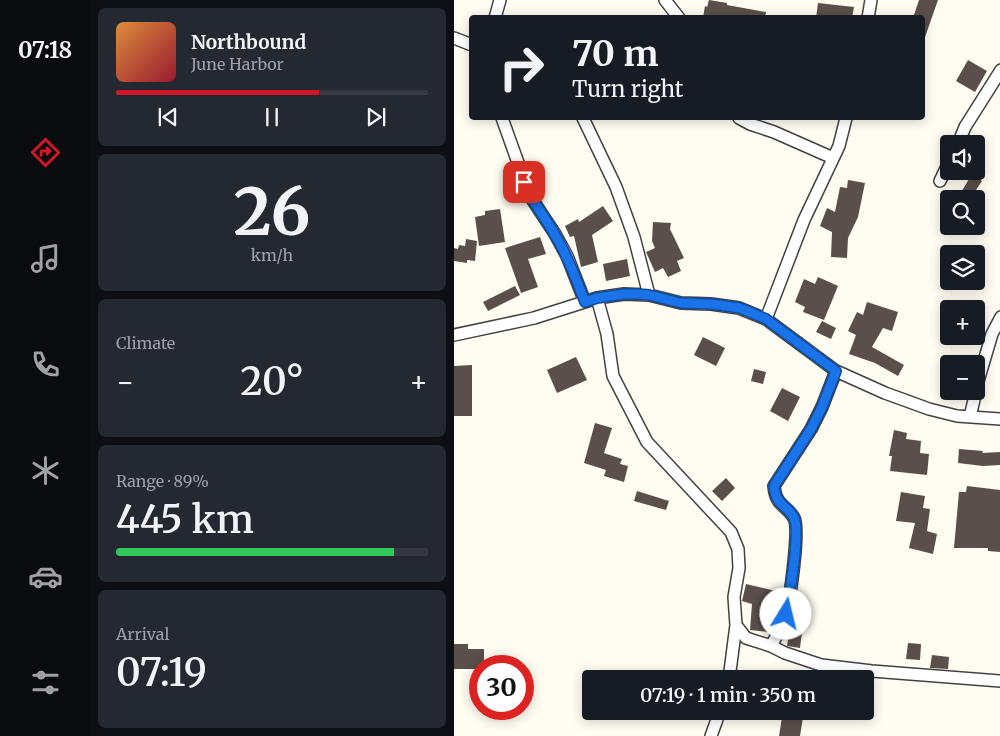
<!DOCTYPE html>
<meta charset="utf-8">
<style>
:root{--surface:#171b24;--page:#242831;--text:#f1f3f6;--muted:#9ea1a6;--line:#363941;--accent:#d11629}
body{margin:0;font-family:Merriweather,serif;background:var(--page);color:var(--text);height:100vh;display:flex;flex-direction:column;font-size:19px;white-space:nowrap}
*{box-sizing:border-box;margin:0}
p{font-size:16px;color:var(--muted)}
.icon{flex:none;width:28px;height:28px;fill:none;stroke:currentColor;stroke-width:2;stroke-linecap:round;stroke-linejoin:round}
.map{position:relative;flex:1;overflow:hidden}
.drawer{display:flex;flex-direction:column;gap:8px;padding:8px;background:#0d0f14;width:364px}
.drawer>*{flex:none}
.hud{position:absolute;left:15px;top:15px;width:456px;height:105px;border-radius:5px;box-shadow:0 2px 12px #0003;background:#171b24;color:var(--text);overflow:hidden}
.controls{position:absolute;left:486px;top:135px;display:grid;gap:10px}
.controls a{display:grid;place-items:center;width:45px;height:45px;border-radius:5px;background:var(--surface);box-shadow:0 2px 12px #0003;font-size:25px}
.speed{position:absolute;left:15px;top:655px;display:flex;gap:10px;font-size:25px;font-weight:700;text-align:center}
.speed>*{display:grid;place-content:center;width:65px;height:65px;border-radius:50%;background:var(--surface);box-shadow:0 2px 12px #0003;line-height:1}
.speed .limit{border:8px solid #d22;background:#fff;color:#111}
.pin{position:absolute;display:grid;place-items:center;width:42px;height:42px;color:#fff;margin:-21px;border-radius:10px;box-shadow:0 2px 8px #0006}
.me{position:absolute;width:55px;margin:-28px;rotate:9deg;stroke-linejoin:round;filter:drop-shadow(0 0 4px #0008)}
.turn{display:flex;align-items:center;gap:18px;height:105px;padding:0 20px;font-size:22px}
.turn .icon{width:65px;height:65px;stroke-width:2.5}
.turn b{display:block;font-size:35px;line-height:42px}
.big{font-size:38px;font-weight:600;line-height:1.1}
.drawer .card{flex:1;display:flex;flex-direction:column;justify-content:center;gap:8px;min-width:0;padding:0 18px;border-radius:8px;background:var(--page)}
.drawer .dial{align-items:center;gap:0}
.dial b{font-size:65px;line-height:1}
.song{display:flex;align-items:center;gap:15px}
.cover{width:60px;height:60px;border-radius:8px;background:linear-gradient(135deg,hsl(30 70% 55%),hsl(350 70% 35%))}
.played{height:5px;border-radius:2px;background:linear-gradient(90deg,var(--accent) 65%,var(--line) 65%)}
.keys{display:flex;justify-content:space-around;direction:ltr}
.heat{display:flex;justify-content:space-between;align-items:center;font-size:28px;direction:ltr}
.charge{height:8px;border-radius:4px;background:linear-gradient(90deg,#34c759 89%,var(--line) 0)}
.trip{position:absolute;left:128px;top:670px;width:292px;height:50px;border-radius:5px;background:var(--surface);box-shadow:0 2px 12px #0003;font-weight:600;line-height:50px;text-align:center}
main{display:flex;flex:1;min-height:0}
.menu{display:flex;flex-direction:column;width:90px;justify-content:space-around;align-items:center;background:#090b0e;color:var(--muted)}
.menu .icon{width:35px;height:35px}
.menu .current{color:var(--accent)}
.menu b{font-size:22px;color:var(--text)}
.map>svg:first-child{display:block}
</style>
<main>
<nav class="menu">
<b>07:18</b>
<svg class="icon current" aria-label="directions" viewBox="0 0 24 24"><path d="M12 3l9 9-9 9-9-9zM9 14v-3h6M13 9l2 2-2 2"/></svg>
<svg class="icon" aria-label="music" viewBox="0 0 24 24"><path d="M9 18V5l10-2v13"/><circle cx="6" cy="18" r="3"/><circle cx="16" cy="16" r="3"/></svg>
<svg class="icon" aria-label="phone" viewBox="0 0 24 24"><path d="M5 4h4l2 5-3 2q2 4 5 5l2-3 5 2v4C11 20 4 13 5 4z"/></svg>
<svg class="icon" aria-label="climate" viewBox="0 0 24 24"><path d="M12 3v18M4 7l16 10M4 17L20 7"/></svg>
<svg class="icon" aria-label="car" viewBox="0 0 24 24"><path d="M5 17H2v-5l4-1 3-4h7l3 4 3 1v5h-3M9 17h6M6 11h13"/><circle cx="7" cy="17" r="2"/><circle cx="17" cy="17" r="2"/></svg>
<svg class="icon" aria-label="filters" viewBox="0 0 24 24"><path d="M4 7h16M4 17h16"/><circle cx="9" cy="7" r="2"/><circle cx="15" cy="17" r="2"/></svg>
</nav>
<section class="drawer">
<div class="card">
<div class="song"><i class="cover"></i><div><b>Northbound</b><p>June Harbor</p></div></div>
<div class="played"></div>
<div class="keys"><svg class="icon" aria-label="previous" viewBox="0 0 24 24"><path d="M18 5L8 12l10 7zM5 5v14"/></svg><svg class="icon" aria-label="pause" viewBox="0 0 24 24"><path d="M8 5v14M16 5v14"/></svg><svg class="icon" aria-label="next" viewBox="0 0 24 24"><path d="M6 5l10 7-10 7zM19 5v14"/></svg></div>
</div>
<div class="card dial"><b>26</b><p>km/h</p></div>
<div class="card"><p>Climate</p>
<div class="heat"><a>−</a><b class="big">20°</b><a>+</a></div>
</div>
<div class="card"><p>Range · 89%</p><b class="big">445 km</b><div class="charge"></div></div>
<div class="card"><p>Arrival</p><b class="big">07:19</b></div>
</section>
<div class="map">
<svg width="547" height="736" viewBox="0 0 547 736">
<rect width="100%" height="100%" fill="#fffcf2"/>
<path fill="#5a4f4a" d="M255,0L273,3V5L312,12L311,18H249L251,6L253,7Z
M465,0H484L470,40H469V18H459Z
M364,3L400,7L398,18H362Z
M514,60L533,71L521,92L502,81Z
M518,174L528,181L516,199H503Z
M394,180L411,183L404,217L394,238L393,258L377,257L378,232L366,226L373,208L381,212L386,187L393,188Z
M149,206L159,221L138,235L144,262L127,267L120,236L116,237L111,226L124,219L125,222Z
M46,209L51,242L25,246L21,217L31,215V211Z
M199,222L217,223L216,229L230,258L223,261L227,271L214,277L209,268L201,272L192,252L201,248L198,241Z
M86,237L92,254L74,259L84,287L67,293L51,248Z
M12,239L23,241L21,261L13,260V263L0,261V248L4,249L5,245L11,246Z
M173,259L176,276L152,281L149,264Z
M364,277L384,286L370,320L349,312L351,307L341,302L350,279L361,284Z
M61,286L66,295L34,311L29,302Z
M413,302L444,312L438,331L429,328L418,347L450,365L444,376L421,363L395,354L402,335L394,331L403,312L409,315Z
M368,321L382,328L377,339L362,332Z
M249,337L271,348L262,366L240,355Z
M122,357L133,380L103,393L93,370Z
M18,365V416H0V366Z
M300,369L312,372L309,384L297,381Z
M328,388L346,397L334,421L316,411Z
M141,423L158,428L150,453L168,459L166,464L174,466L170,482L150,476L152,470L130,463Z
M440,430L453,433L452,439L467,441L466,453L475,454L473,475L436,471L438,456H435Z
M505,449L529,451L528,453L547,452V465L529,466L504,463Z
M272,478L281,488L268,501L258,491Z
M513,486L547,490V552L534,551V548H500L505,492H512Z
M183,491L215,501L212,510L180,501Z
M447,492L471,496L469,508L476,509L473,531L483,534L479,554L455,548L461,523L442,521Z
M292,584L322,591L317,613L321,614L322,620L316,632L296,630L298,604L288,601Z
M337,622L349,624L346,648L333,646L335,634H332Z
M454,643L467,644L466,660L452,659Z
M0,644H14V649H30V666H26V669H0Z
M478,655L495,657L494,669L476,668Z
M329,711H350L346,736H325Z"/>
<g fill="none" stroke-linecap="round" stroke-linejoin="round">
<defs>
<path id="minor" d="M211,0L225,18
M41,18L46,0
M414,18L417,0
M0,38L18,45
M48,118L76,196L101,234L113,256L131,302
M129,118L162,187L180,237L195,295
M285,118L296,124L320,132L379,158
M504,144L511,127L547,70
M486,181L495,162
M143,298L153,334L159,376L193,442L277,532L284,549L285,568L280,597L282,625L292,638L317,646L331,653L367,665L418,671L547,681
M312,319L350,220L385,146L392,118
M0,335L80,318L143,298L170,294L195,295L227,303L257,304L285,308L312,319L382,371L431,393L475,409L503,416L547,419
M522,388L538,334L547,317
M516,417L522,391
M317,646C323,635 329,625 332,614C336,599 346,529 340,518C332,504 322,507 320,486L357,429L368,407L382,371
M275,679L282,625
M257,736L266,711"/>
</defs>
<use href="#minor" stroke="#424242" stroke-width="14"/>
<use href="#minor" stroke="#fff" stroke-width="11"/>
</g>
<g fill="none" stroke-linecap="round" stroke-linejoin="round">
<defs>
<path id="route" d="M70,182C78,202 91,217 101,235C114,256 122,279 131,302L143,298L170,294H183L195,295L227,303L257,304L286,308L312,319L382,371L368,407L357,429L320,486C322,507 333,504 340,518C347,532 335,596 332,614"/>
</defs>
<use href="#route" stroke="#114b97" stroke-width="12"/>
<use href="#route" stroke="#1a73e8" stroke-width="9"/>
</g>
</svg>
<div class="controls">
<a><svg class="icon" aria-label="sound" viewBox="0 0 24 24"><path d="M4 9h4l5-4v14l-5-4H4zM17 9q2 3 0 6"/></svg></a>
<a><svg class="icon" aria-label="search" viewBox="0 0 24 24"><circle cx="10" cy="10" r="6"/><path d="M15 15l6 6"/></svg></a>
<a><svg class="icon" aria-label="layers" viewBox="0 0 24 24"><path d="M12 4l9 5-9 5-9-5zM3 14l9 5 9-5"/></svg></a>
<a>+</a>
<a>−</a>
</div>
<div class="speed"><div class="limit">30</div></div>
<div class="pin" style="left:70px;top:182px;background:#d93025"><svg class="icon" aria-label="arrive" viewBox="0 0 24 24"><path d="M6 21V4h12l-3 4 3 4H6"/></svg></div>
<svg class="me" style="left:332px;top:614px" viewBox="-20 -20 40 40"><circle r="19" fill="#fff"/><path d="M0-13L10 11 0 6-10 11z" fill="#1a73e8"/></svg>
<div class="trip">07:19 · 1 min · 350 m</div>
<div class="hud">
<div class="turn"><svg class="icon" aria-label="right" viewBox="0 0 24 24"><path d="M7 20v-9h11M14 6l5 5-5 5"/></svg><div><b>70 m</b>Turn right</div></div>
</div>
</div>
</main>
